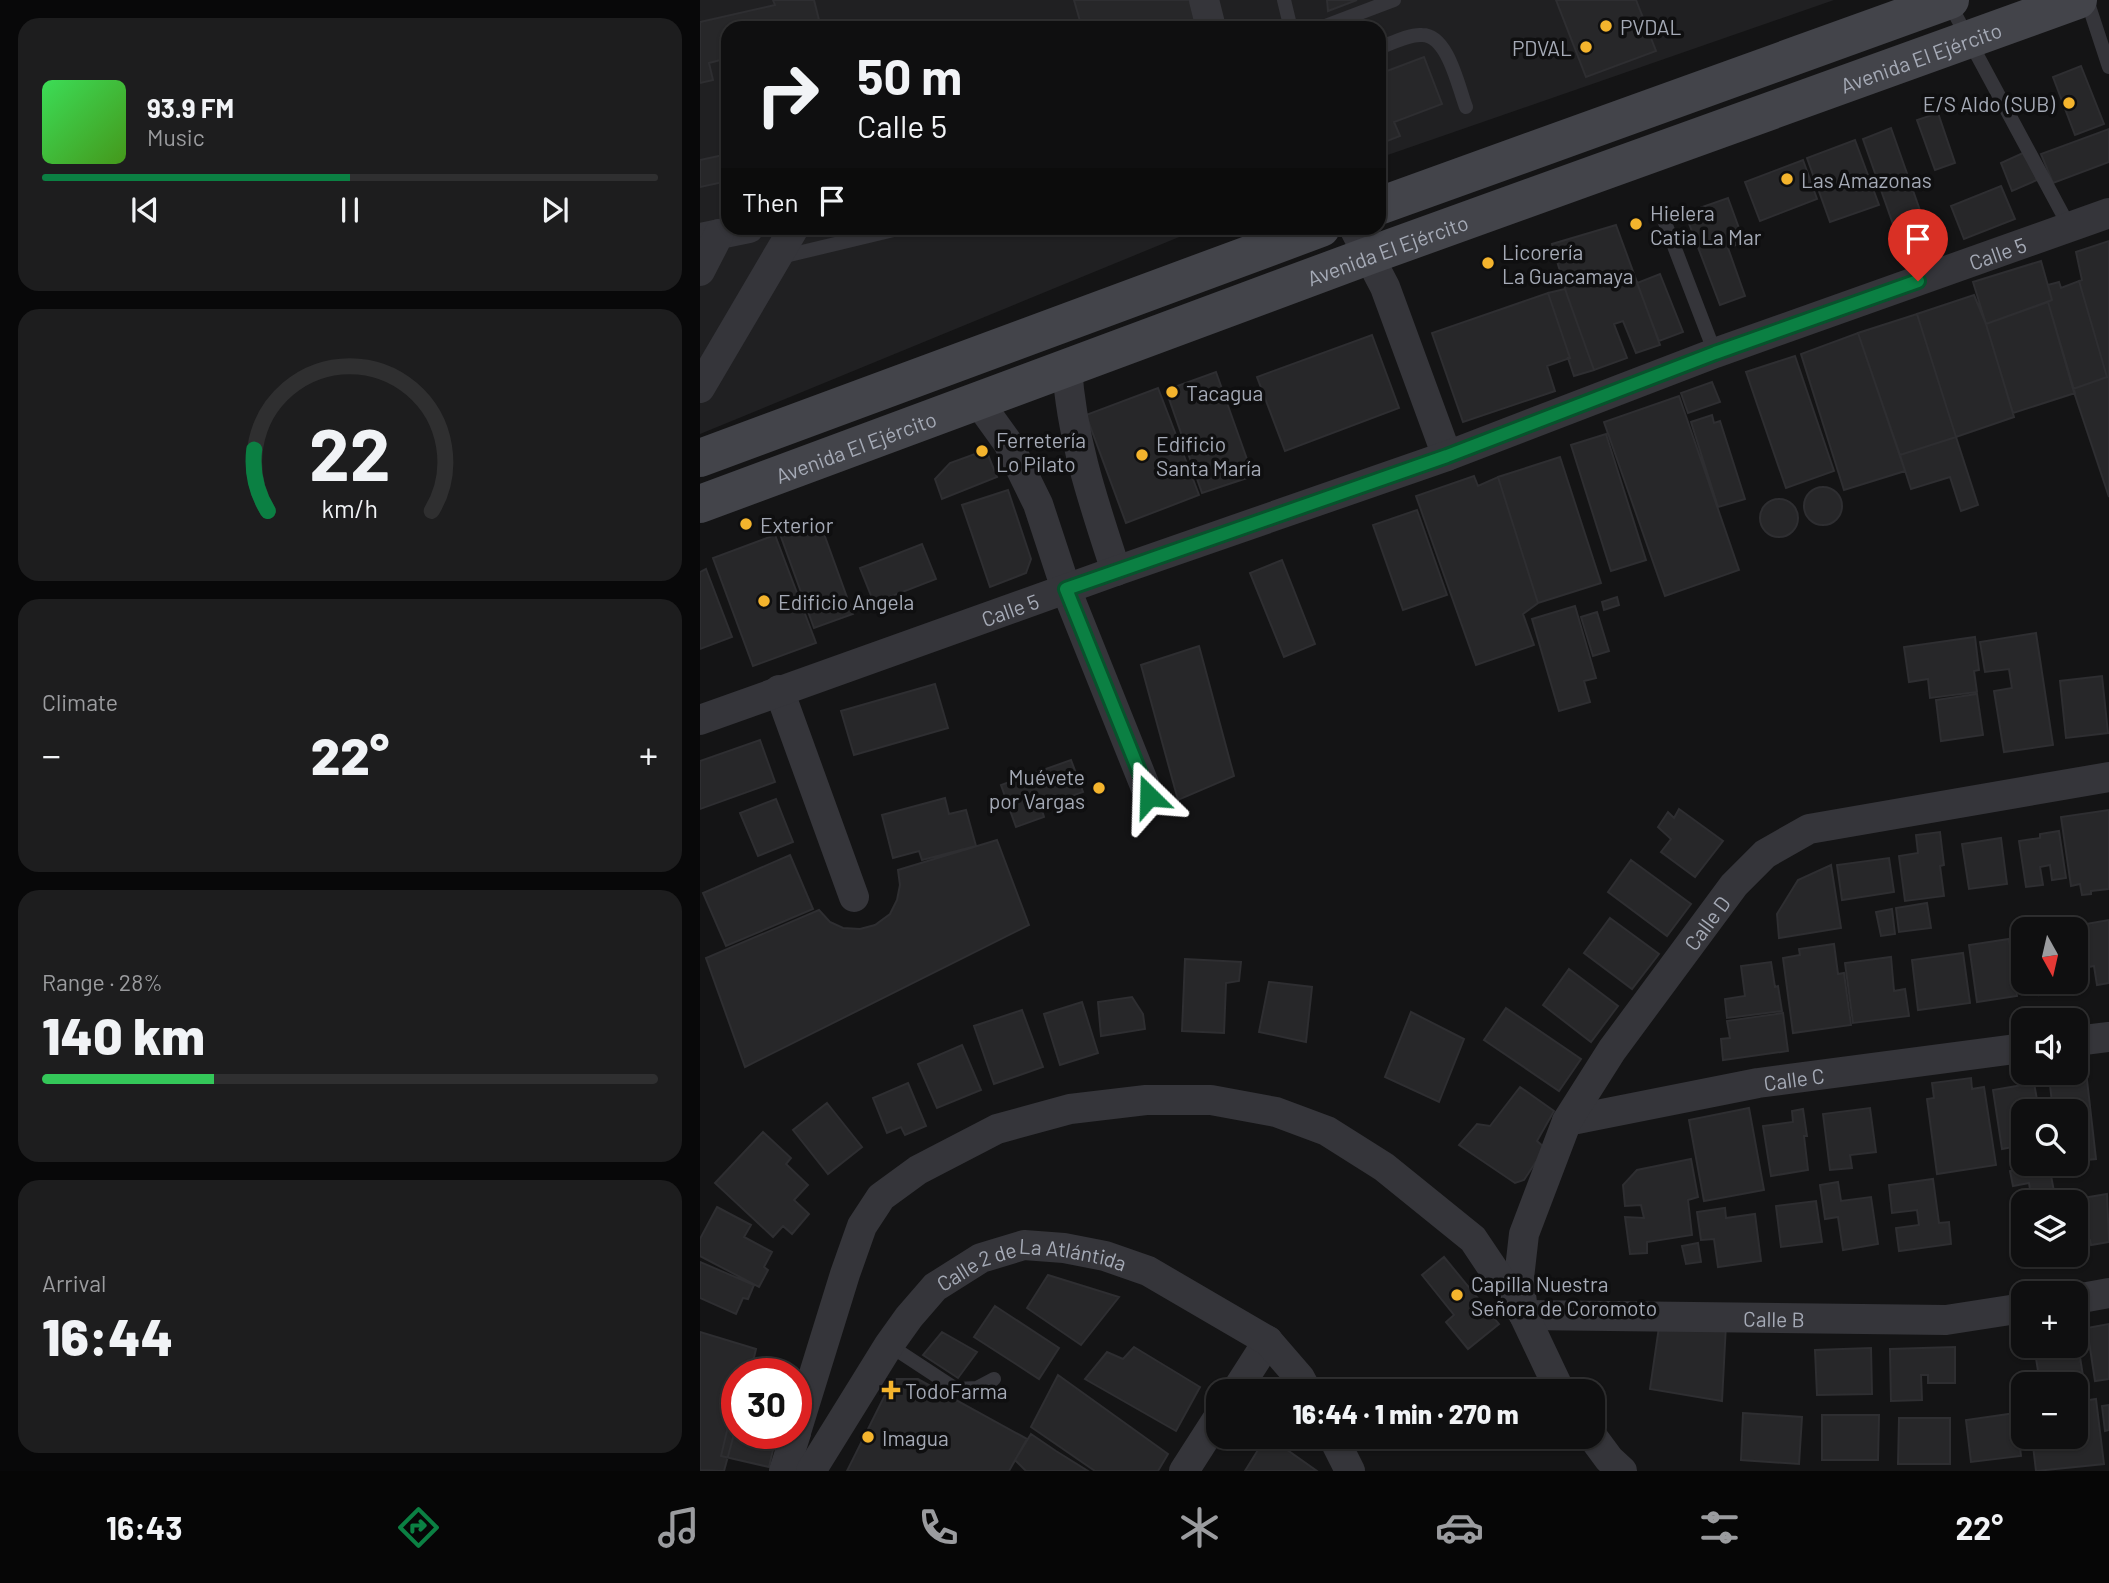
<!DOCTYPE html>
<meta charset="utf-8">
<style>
:root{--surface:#0f0f10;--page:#1d1d1e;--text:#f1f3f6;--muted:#9b9c9f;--line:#2f2f30;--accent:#0b8043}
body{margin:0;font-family:Barlow,sans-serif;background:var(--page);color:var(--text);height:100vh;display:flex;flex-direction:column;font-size:26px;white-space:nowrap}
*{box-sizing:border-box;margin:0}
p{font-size:23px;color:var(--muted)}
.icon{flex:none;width:38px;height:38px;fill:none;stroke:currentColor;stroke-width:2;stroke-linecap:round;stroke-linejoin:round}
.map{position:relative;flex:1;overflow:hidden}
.drawer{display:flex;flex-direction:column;gap:18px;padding:18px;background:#080809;width:700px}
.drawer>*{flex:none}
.hud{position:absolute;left:21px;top:21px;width:665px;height:214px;border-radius:21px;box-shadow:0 2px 5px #0004,0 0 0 2px var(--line);background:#0f0f10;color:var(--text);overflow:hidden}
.needle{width:46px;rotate:172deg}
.buttons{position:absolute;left:1311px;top:917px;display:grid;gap:14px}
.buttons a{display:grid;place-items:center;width:77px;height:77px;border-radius:14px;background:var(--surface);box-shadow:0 2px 5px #0004,0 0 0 2px var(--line);font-size:35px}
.speed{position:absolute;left:21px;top:1358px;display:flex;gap:14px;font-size:35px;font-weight:700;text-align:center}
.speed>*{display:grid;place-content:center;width:91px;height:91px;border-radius:50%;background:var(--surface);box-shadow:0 2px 5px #0004,0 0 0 2px var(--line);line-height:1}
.speed .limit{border:10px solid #d22;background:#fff;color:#111}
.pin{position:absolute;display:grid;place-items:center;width:60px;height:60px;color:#fff;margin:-72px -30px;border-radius:50% 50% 50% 0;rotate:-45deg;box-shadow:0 0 7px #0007}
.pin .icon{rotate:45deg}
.me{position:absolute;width:77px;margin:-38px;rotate:338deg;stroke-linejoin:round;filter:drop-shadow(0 0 5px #0008)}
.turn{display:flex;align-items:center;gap:24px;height:147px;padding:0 21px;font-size:32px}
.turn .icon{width:91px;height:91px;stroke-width:2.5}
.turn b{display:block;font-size:49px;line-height:60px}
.then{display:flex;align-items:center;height:66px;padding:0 21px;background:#0003;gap:14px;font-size:26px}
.big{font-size:52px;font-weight:800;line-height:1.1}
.drawer .tile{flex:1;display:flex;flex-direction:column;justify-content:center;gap:10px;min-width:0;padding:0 24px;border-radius:21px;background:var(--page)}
.drawer .dial{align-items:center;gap:0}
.dial svg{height:182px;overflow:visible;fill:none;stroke:var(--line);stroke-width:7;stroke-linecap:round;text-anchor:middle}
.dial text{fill:var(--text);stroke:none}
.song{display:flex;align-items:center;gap:21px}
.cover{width:84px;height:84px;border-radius:10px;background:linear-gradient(135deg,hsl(130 70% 55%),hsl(100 70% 35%))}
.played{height:7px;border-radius:4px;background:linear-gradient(90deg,var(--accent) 50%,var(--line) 50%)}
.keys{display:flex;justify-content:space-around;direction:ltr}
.heat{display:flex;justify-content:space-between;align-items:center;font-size:38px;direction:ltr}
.charge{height:10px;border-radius:5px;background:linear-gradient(90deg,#34c759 28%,var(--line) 0)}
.trip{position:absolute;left:506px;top:1379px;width:399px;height:70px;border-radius:21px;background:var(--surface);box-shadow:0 2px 5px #0004,0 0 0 2px var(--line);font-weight:800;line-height:70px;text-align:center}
.tabs{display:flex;height:112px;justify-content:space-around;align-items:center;background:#060606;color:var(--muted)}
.tabs .icon{width:49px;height:49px}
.tabs .active{color:var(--accent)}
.tabs b{font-size:32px;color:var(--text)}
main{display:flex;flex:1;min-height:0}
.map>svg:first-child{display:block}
</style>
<main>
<section class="drawer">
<div class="tile">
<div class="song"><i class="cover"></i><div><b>93.9 FM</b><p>Music</p></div></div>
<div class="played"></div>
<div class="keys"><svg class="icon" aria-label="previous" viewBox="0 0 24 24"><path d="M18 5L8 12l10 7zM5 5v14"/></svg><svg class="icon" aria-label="pause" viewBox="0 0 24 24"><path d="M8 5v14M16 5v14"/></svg><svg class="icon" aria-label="next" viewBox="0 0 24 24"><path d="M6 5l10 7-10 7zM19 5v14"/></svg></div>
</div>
<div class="tile dial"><svg viewBox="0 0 100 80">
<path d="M14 69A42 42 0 1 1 86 69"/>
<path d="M14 69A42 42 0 0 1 8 42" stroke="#0b8043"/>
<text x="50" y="56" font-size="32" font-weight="700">22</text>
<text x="50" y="72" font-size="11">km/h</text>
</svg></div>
<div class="tile"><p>Climate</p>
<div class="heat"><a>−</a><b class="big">22°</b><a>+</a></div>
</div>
<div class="tile"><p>Range · 28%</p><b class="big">140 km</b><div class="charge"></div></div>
<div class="tile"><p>Arrival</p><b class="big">16:44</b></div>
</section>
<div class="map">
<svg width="1409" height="1471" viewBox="0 0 1409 1471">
<rect width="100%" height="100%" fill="#141415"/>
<path fill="#202022" d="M0,0H1134L679,158V28H28V228H501L0,434Z"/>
<path fill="#272729" stroke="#2e2e31" stroke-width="2" d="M73,0H114L121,28H28V58L9,63L13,80L0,83V22L75,5Z
M374,0H500L506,23L487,28H465L461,22L450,28H382Z
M627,0H657L628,11Z
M856,0H936L956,51L886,77Z
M724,57L742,104L694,122L700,136L682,143L679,134V74Z
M1381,66L1404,124L1375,135L1353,77Z
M1238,113L1255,163L1235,170L1217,120Z
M1191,128L1229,236L1219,240L1224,251L1205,258L1163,139Z
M1409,129V162L1353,183L1341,154Z
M1155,140L1179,205L1130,222L1107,158Z
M1325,152L1337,180L1312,191L1301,163Z
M28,154V181L0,187V160Z
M1103,160L1117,199L1060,221L1045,182Z
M1301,186L1315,219L1264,239L1251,206Z
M1028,198L1044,242L1028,248L1045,296L1020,305L985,213Z
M916,225L960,345L936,353L923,321L914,324L927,358L894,370L867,295L852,244Z
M1409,241V497L1373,389L1407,377L1379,281L1382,280L1376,252Z
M1341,261L1352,300L1286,324L1273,282Z
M960,274L983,332L959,341L937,283Z
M1379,281L1407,377L1373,389L1348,302L1352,300L1348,285L1359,282L1361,288Z
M865,289L894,370L874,376L868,358H870L848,293Z
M848,293L870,358L847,366L855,391L763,422L732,333Z
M1274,295L1286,324L1314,417L1256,437L1217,314Z
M1348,302L1375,393L1313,413L1286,324Z
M1217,314L1256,437L1200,455L1158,333Z
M1158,333L1205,471L1144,490L1101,354Z
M672,335L699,408L585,451L557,377Z
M1095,356L1134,471L1086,488L1046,372Z
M516,372L553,476L502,493L466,390Z
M1012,382L1020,402L988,413L981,393Z
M458,388L499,495L426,523L386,415Z
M979,396L1039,570L965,596L904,422Z
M1012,415L1014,423L1020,421L1045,499L1018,507L991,422Z
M906,434L946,560L911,571L871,445Z
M1256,437L1278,505L1261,511L1250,477L1211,489L1200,455Z
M286,450L297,477L242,499L235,479L250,463Z
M860,457L901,583L838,603L798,477Z
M774,476L778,486L798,477L838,603L823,614L834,645L776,665L716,496Z
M1104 506a19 19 0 1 1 38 0a19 19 0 1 1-38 0Z
M308,490L331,559L326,573L290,587L262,505Z
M1060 518a19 19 0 1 1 38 0a19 19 0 1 1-38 0Z
M717,510L747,595L703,610L673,525Z
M119,520L153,614L114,628L80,534Z
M75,535L116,643L53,666L13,558Z
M222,544L236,579L174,603L160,568Z
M582,560L615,644L584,657L550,573Z
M6,569L32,637L0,649V572Z
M917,597L919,605L904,610L902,602Z
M875,606L896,678L884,681L890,702L859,711L832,619Z
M897,612L909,651L893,656L881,617Z
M1336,633L1353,745L1304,752L1294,691L1312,688L1309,669L1285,672L1280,642Z
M1275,637L1279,670L1274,671L1277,692L1230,698L1228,679L1209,682L1204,647Z
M499,646L534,776L478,800L441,665Z
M1402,676L1408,733L1366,738L1360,681Z
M235,684L248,728L154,755L141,711Z
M1277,694L1283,735L1241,741L1236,700Z
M60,740L75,782L0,809V761Z
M371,760L383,792L341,807L344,817L316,827L301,785Z
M245,798L249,814L266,810L276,846L222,860L219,851L193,858L182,815Z
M76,799L93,842L58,856L40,813Z
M979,809L1023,841L995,877L961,852L971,839L958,827L968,812L974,818Z
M1409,810V889L1391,891V894L1382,895L1380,884L1371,886L1361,817Z
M1359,831L1366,878L1352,880L1350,865L1340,867L1343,885L1326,887L1319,841L1340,838V834Z
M1240,832L1244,865L1240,866L1244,896L1205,901L1199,856L1218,853L1216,835Z
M1301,838L1307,884L1269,889L1262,844Z
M297,840L329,925L45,1067L6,958L119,910L130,922L143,928L160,929L175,925L190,914L197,900L200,885L198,870Z
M90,855L113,909L26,946L3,893Z
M1189,858L1194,892L1142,900L1137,865Z
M931,860L991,904L967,936L908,892Z
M1131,865L1141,928L1079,938L1077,914L1098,880Z
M1227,903L1231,928L1199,932L1196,908Z
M1192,909L1195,934L1181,936L1176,912Z
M910,918L959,954L932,989L884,953Z
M1409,920V983L1397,985L1394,966L1383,968L1379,941L1388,939L1386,924Z
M1309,939L1317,996L1277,1002L1269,945Z
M1134,944L1138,974L1144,973L1151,1025L1093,1033L1083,958L1100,955L1099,949Z
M1263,953L1270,1003L1218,1010L1212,960Z
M1191,957L1194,991L1205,989L1209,1016L1153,1023L1145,963Z
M485,959L541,962L539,981L526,983L524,1033L482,1031Z
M1071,962L1075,987L1078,986L1082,1011L1027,1018L1025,999L1045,996L1041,966Z
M869,969L918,1006L891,1042L843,1005Z
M569,982L612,987L606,1042L559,1032Z
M1337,982H1373L1374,990L1339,995Z
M432,997L443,1014L445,1029L401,1036L398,1002Z
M382,1002L398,1053L360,1065L344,1014Z
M806,1008L881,1059L859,1091L784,1040Z
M322,1010L343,1067L294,1084L274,1026Z
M711,1012L764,1039L739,1102L685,1077Z
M1083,1013L1088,1051L1023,1060L1021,1039L1030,1038L1027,1021Z
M262,1045L281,1090L237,1108L218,1064Z
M1271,1078L1272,1089L1284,1087L1296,1165L1237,1174L1227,1099L1234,1098L1232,1083Z
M1387,1080L1396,1159L1376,1161V1111H1353L1350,1085Z
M208,1083L226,1126L205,1135L201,1127L187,1133L173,1098Z
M1334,1083L1339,1111H1323V1145L1302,1149L1293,1090Z
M820,1087L854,1111L837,1141L845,1148L824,1180L815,1183L759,1145L777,1124L790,1126Z
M127,1103L162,1147L128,1174L93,1130Z
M1049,1108L1064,1190L1004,1201L989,1120Z
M1170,1108L1176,1152L1150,1155L1152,1168L1130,1170L1123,1114Z
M1103,1109L1107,1136H1104L1108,1170L1071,1176L1063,1126L1093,1122L1092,1111Z
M63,1132L91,1158L86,1164L108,1185L94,1200L109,1214L92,1234L83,1226L73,1237L15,1183Z
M991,1159L998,1197L988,1200L992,1235L947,1242V1253L930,1254L925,1217L944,1218L941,1205L925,1206L923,1185L937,1170Z
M1349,1165L1356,1202H1332L1329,1183L1313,1186L1310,1171Z
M1233,1179L1239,1223L1249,1222L1251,1244L1199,1251L1196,1228L1219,1225L1217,1210L1192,1213L1189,1185Z
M1138,1182L1141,1201L1171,1197L1178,1244L1143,1250L1138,1217L1125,1219L1120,1185Z
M1407,1194L1409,1242L1391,1245L1390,1240L1378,1241L1376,1202H1372L1371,1200Z
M1116,1201L1122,1242L1081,1247L1076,1206Z
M17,1207L51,1225L44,1237L72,1252L64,1267L68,1270L59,1287L0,1256V1239Z
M1025,1208L1026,1218L1055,1214L1061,1261L1018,1267L1014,1239L1001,1240L997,1212Z
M998,1243L1001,1262L986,1264L982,1246Z
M744,1257L799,1324L768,1349L746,1322L754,1315L722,1275Z
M0,1262L54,1285L48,1299L43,1298L36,1314L0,1298Z
M348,1275L419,1297L381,1345L327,1308Z
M295,1306L359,1348L339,1379L274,1337Z
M960,1320L1026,1324L1022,1401L950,1389Z
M1409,1324V1379L1395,1381L1387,1328Z
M0,1332L56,1349L50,1374H37V1423L24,1471L0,1470Z
M242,1332L277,1352L258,1378L223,1355Z
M1376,1332L1383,1376L1340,1383L1334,1346H1376Z
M434,1347L500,1387L476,1431L385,1379L407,1352L423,1359Z
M1255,1347V1383H1228V1375H1221L1222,1400L1191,1401L1190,1349Z
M1171,1348L1172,1394L1117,1395L1115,1350Z
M358,1375L468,1454L458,1471H395L331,1427Z
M193,1379H218L327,1439L309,1471H147Z
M37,1389V1433H77L69,1467L21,1456Z
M1396,1399L1404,1464L1336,1471L1332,1437H1376V1402Z
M1409,1405V1430L1405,1431L1402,1406Z
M1043,1413L1102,1417L1099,1464L1041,1460Z
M1316,1413L1321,1456L1271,1462L1266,1420Z
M1122,1415H1179L1178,1460H1122Z
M1199,1418H1250V1464H1198Z
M331,1434L356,1451L388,1471H326L315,1460Z
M566,1437H569L617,1471H545Z"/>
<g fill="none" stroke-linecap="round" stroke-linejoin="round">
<path stroke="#35353a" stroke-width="14" d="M584,0L590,25L595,28
M1387,0L1409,67
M1248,1L1370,228
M620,28L694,0
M679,48C692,43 709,34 722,35C748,35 758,86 766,107
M964,220L1015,353
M81,257L202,228
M189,1345L256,1389L277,1388L294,1379"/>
<g stroke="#35353a" stroke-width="30">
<path d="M504,0L511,28"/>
<path d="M654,228L685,287L747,456"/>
<path d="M0,238L49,228"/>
<path d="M0,271L19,234"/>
<path d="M367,366C371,437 394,504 416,571"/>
<path d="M0,388L94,228"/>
<path d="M277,400L308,443L338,504L366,589L449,796"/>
<path d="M79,690L154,897"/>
<path id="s1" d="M0,720L416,571L747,456L1015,353L1409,213"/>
<path d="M1376,1041L1409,1037"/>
<path id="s2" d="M867,1121L1058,1083L1323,1048"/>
<path d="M1376,1299L1409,1293"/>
<path id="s3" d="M823,1311L819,1278L824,1234L867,1121L912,1050L1034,885L1065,854L1109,829L1409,777"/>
<path id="s4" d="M824,1315L1246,1320L1323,1308"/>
<path d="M536,1391L568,1341"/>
<path d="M96,1432L145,1274L162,1226L181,1197L218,1170L297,1129L370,1109L446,1100H511L576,1112L627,1131L684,1167L773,1239L824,1315L860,1391"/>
<path d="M892,1436L909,1459L922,1471"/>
<path d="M633,1437L650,1471"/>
<path d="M84,1471L96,1433"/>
<path id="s5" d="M111,1471L189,1345L209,1317L235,1287L281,1258L324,1245L364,1248L405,1256L448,1271L568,1341L600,1378L607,1391"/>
<path d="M484,1471L518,1418"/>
</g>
<g stroke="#43444a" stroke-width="38">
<path d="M679,206L1250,0"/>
<path d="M0,458L621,228"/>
<path id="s6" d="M0,504L668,256L1378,0"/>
</g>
</g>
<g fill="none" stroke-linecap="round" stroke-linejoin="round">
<defs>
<path id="route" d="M449,796L366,589L747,456L1015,353L1218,281"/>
</defs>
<use href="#route" stroke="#07532c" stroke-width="18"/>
<use href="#route" stroke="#0b8043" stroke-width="12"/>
</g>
<g fill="#f4b42d" stroke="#0f0f10" stroke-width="2.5">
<circle cx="906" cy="26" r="7"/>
<circle cx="886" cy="47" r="7"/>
<circle cx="1369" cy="103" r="7"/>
<circle cx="1087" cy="179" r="7"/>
<circle cx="936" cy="224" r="7"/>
<circle cx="788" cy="263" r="7"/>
<circle cx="472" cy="392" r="7"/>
<circle cx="282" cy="451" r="7"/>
<circle cx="442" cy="455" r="7"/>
<circle cx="46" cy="524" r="7"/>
<circle cx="64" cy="601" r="7"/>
<circle cx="399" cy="788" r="7"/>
<circle cx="757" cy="1295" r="7"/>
<path d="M187.5 1379.5h7v7h7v7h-7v7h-7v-7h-7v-7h7z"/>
<circle cx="168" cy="1437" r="7"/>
</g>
<g text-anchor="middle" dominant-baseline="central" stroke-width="7" stroke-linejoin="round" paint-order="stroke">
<g font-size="21" fill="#a5aab6" stroke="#0f0f10" text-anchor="start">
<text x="920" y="26">PVDAL</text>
<text x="872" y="47" text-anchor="end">PDVAL</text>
<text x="1355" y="103" text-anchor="end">E/S Aldo (SUB)</text>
<text x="1101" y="179">Las Amazonas</text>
<text x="950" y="212">Hielera<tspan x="950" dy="24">Catia La Mar</tspan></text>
<text x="802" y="251">Licorería<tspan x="802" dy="24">La Guacamaya</tspan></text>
<text x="486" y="392">Tacagua</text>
<text x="296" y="439">Ferretería<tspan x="296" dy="24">Lo Pilato</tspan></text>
<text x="456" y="443">Edificio<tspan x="456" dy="24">Santa María</tspan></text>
<text x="60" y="524">Exterior</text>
<text x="78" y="601">Edificio Angela</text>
<text x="385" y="776" text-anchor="end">Muévete<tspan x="385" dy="24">por Vargas</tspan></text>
<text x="771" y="1283">Capilla Nuestra<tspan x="771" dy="24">Señora de Coromoto</tspan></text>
<text x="205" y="1390">TodoFarma</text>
<text x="182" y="1437">Imagua</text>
</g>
<g font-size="21" fill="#a5aab6" stroke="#0f0f10">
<text stroke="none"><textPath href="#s6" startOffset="1300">Avenida El Ejército</textPath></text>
<text stroke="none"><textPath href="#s6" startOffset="733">Avenida El Ejército</textPath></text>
<text stroke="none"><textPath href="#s1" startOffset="1379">Calle 5</textPath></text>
<text stroke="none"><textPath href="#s6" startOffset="166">Avenida El Ejército</textPath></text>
<text stroke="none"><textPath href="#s1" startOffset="329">Calle 5</textPath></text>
<text stroke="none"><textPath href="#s3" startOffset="441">Calle D</textPath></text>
<text stroke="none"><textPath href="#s2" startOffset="231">Calle C</textPath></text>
<text stroke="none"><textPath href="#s5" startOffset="326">Calle 2 de La Atlántida</textPath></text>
<text stroke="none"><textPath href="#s4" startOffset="250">Calle B</textPath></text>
</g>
</g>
</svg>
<div class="buttons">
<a><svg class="needle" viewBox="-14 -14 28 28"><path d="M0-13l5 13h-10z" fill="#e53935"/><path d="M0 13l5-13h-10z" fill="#9b9c9f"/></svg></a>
<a><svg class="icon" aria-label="sound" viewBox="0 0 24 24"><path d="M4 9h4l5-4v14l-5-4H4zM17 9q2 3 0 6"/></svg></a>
<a><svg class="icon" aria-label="search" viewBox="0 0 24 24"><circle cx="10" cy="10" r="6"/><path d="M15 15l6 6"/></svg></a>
<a><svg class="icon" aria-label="layers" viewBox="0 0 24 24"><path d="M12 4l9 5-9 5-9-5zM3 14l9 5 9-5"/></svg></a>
<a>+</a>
<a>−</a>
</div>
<div class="speed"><div class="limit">30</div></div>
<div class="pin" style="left:1218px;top:281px;background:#d93025"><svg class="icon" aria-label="arrive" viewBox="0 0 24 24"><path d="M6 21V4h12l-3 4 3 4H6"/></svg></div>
<svg class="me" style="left:449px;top:796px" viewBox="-20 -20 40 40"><path d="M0-17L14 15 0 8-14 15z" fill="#0b8043" stroke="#fff" stroke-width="4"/></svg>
<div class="trip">16:44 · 1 min · 270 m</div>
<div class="hud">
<div class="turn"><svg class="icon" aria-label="right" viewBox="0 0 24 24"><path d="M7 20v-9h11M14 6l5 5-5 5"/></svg><div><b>50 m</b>Calle 5</div></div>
<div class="then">Then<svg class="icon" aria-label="arrive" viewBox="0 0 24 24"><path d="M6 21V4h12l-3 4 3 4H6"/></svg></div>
</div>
</div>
</main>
<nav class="tabs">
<b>16:43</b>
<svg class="icon active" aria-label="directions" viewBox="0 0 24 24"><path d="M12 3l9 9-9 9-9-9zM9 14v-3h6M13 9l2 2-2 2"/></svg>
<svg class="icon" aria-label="music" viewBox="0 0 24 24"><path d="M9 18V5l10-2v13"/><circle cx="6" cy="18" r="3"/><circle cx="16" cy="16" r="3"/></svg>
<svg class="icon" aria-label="phone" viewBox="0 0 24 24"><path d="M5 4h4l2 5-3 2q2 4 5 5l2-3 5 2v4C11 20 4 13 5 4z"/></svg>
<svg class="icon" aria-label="climate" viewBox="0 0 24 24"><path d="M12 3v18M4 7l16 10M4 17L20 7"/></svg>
<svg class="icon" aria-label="car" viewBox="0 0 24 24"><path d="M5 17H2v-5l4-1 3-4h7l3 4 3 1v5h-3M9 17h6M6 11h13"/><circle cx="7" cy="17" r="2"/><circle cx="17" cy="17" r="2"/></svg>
<svg class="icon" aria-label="filters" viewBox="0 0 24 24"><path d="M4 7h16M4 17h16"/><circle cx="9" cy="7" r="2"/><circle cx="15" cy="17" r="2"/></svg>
<b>22°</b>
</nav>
